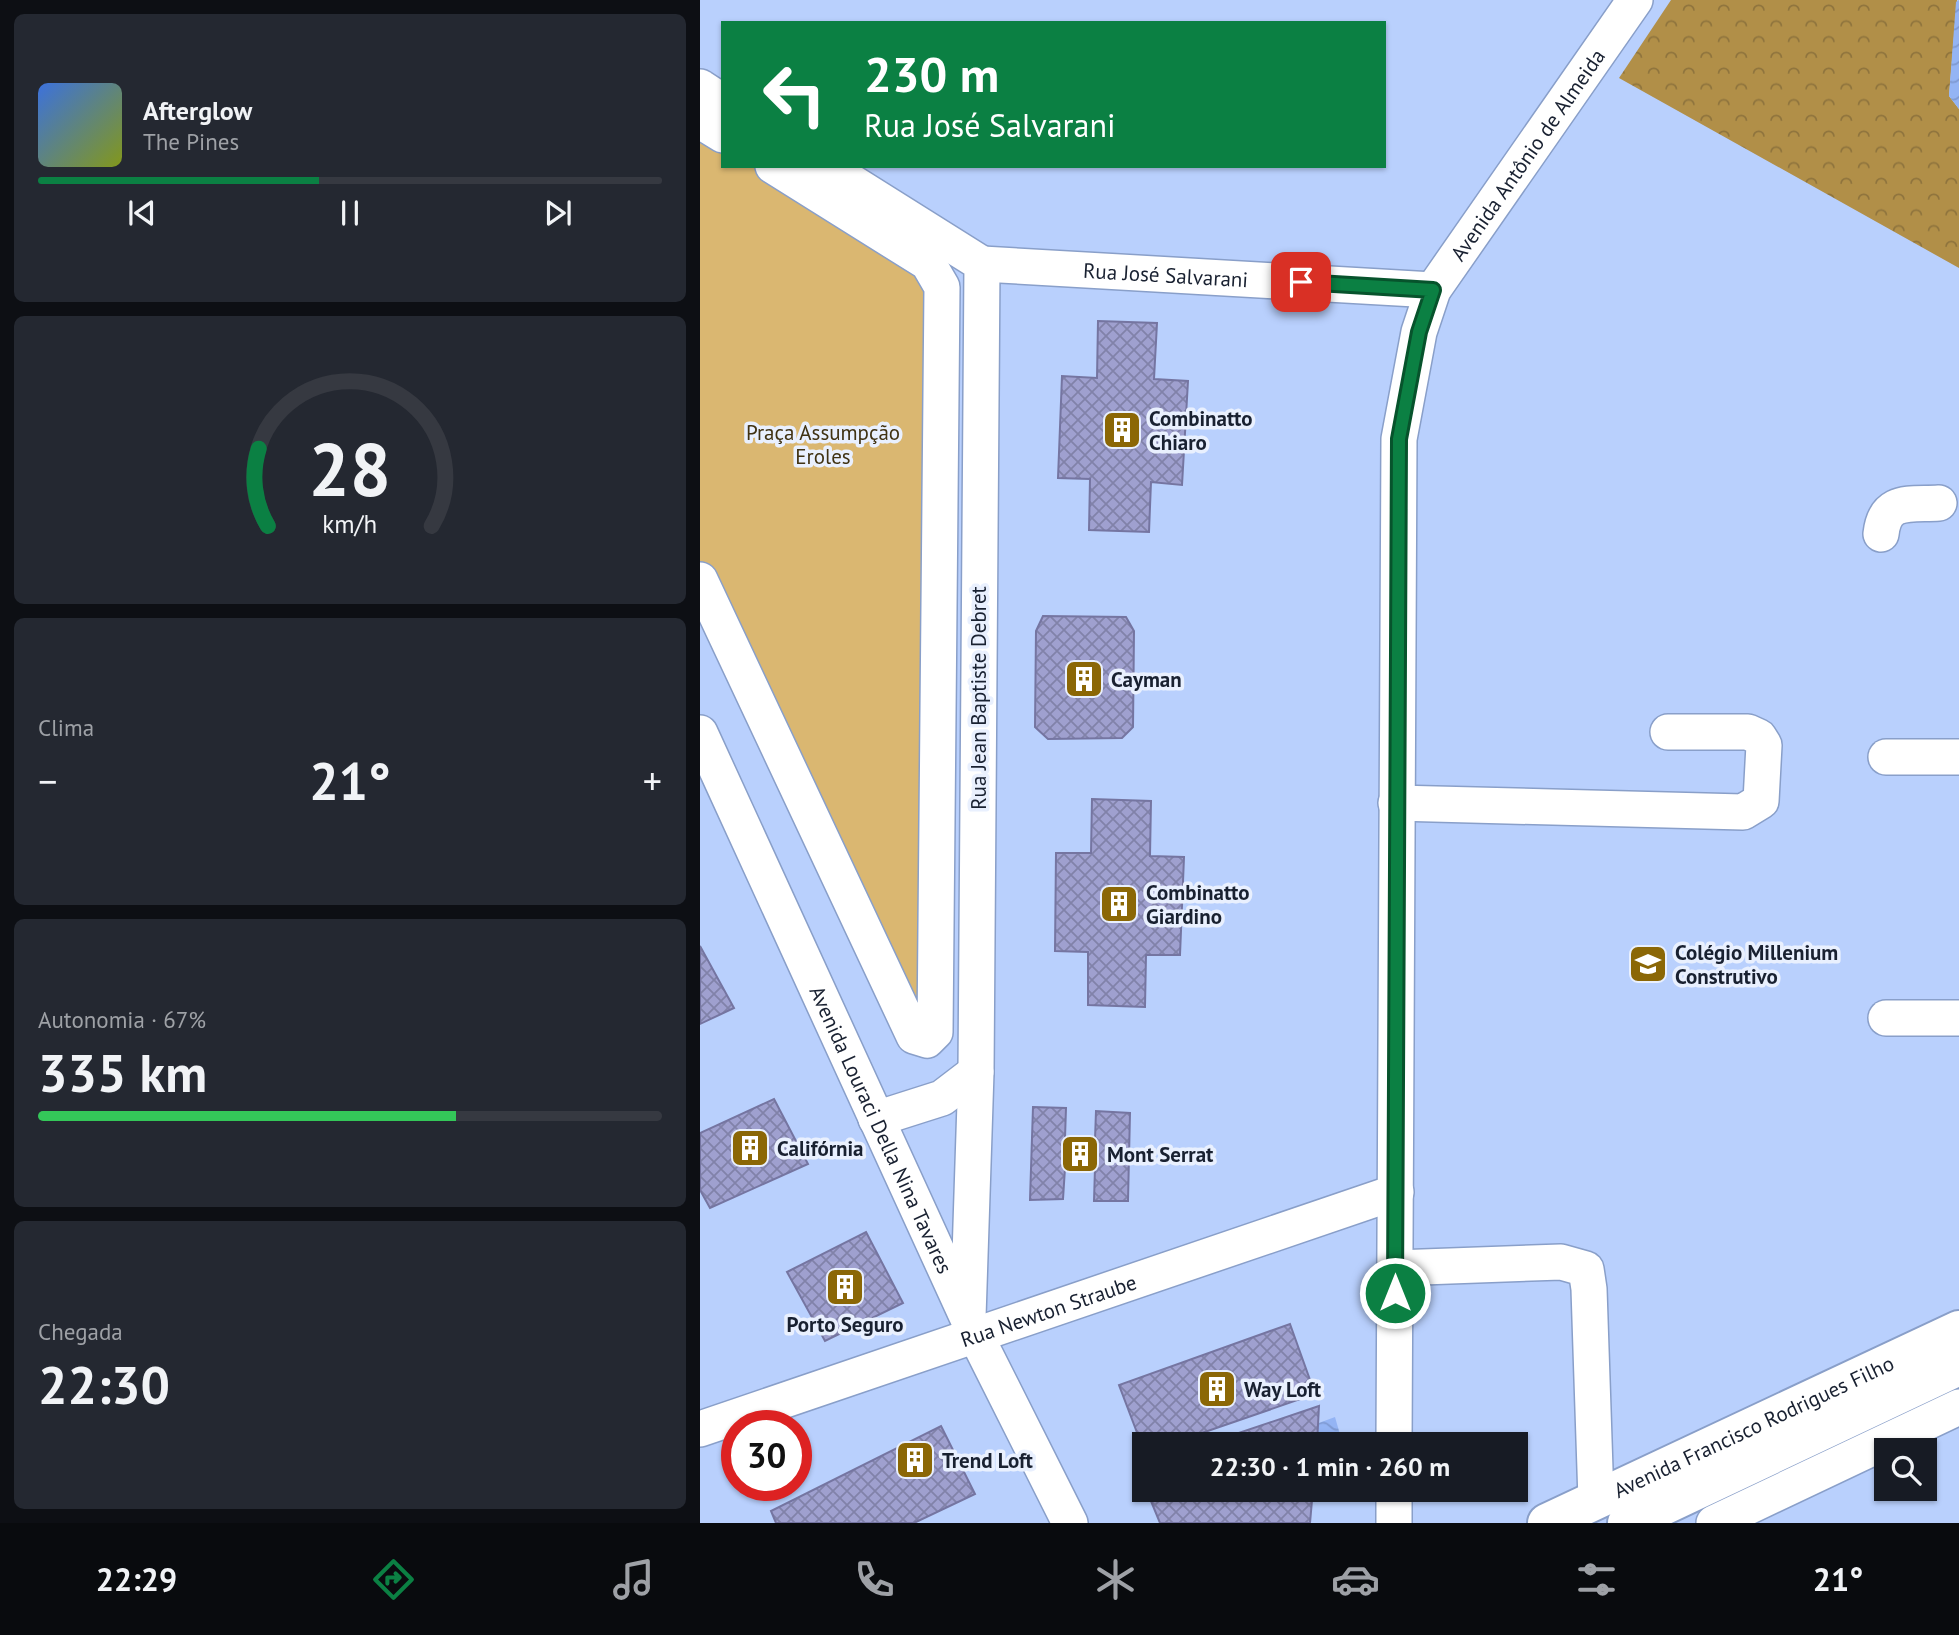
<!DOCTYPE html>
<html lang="pt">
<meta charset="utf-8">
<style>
:root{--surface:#171b24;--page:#242831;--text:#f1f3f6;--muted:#9ea1a6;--line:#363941;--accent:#0b8043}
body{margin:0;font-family:"PT Sans",sans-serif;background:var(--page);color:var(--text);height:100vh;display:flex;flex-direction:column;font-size:26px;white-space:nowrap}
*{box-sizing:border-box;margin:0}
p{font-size:23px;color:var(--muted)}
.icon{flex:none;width:38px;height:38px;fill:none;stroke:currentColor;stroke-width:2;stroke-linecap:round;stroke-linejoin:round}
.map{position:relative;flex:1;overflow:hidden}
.side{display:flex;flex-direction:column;gap:14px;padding:14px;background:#0d0f14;width:700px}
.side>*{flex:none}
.top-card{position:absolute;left:21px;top:21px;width:665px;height:147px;border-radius:0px;box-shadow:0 2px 5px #0004;background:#0b8043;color:#fff;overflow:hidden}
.buttons{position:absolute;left:1174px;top:1438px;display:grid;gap:14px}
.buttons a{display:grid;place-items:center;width:63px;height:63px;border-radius:0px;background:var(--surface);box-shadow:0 2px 5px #0004;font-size:35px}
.speed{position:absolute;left:21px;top:1410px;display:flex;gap:14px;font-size:35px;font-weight:700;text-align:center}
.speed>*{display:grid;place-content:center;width:91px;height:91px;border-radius:50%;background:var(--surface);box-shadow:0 2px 5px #0004;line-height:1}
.speed .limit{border:10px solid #d22;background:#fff;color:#111}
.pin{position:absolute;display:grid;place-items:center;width:60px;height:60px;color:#fff;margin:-30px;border-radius:14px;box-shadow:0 4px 10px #0006}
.me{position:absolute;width:77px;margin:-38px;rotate:0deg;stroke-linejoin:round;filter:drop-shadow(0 0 5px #0008)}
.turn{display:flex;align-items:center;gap:24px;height:147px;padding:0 28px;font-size:32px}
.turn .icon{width:91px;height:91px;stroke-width:2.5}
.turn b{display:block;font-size:49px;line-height:60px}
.big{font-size:52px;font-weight:800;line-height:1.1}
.side .tile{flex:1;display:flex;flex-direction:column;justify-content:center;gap:10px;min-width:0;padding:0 24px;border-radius:10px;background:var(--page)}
.side .dial{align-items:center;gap:0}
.dial svg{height:182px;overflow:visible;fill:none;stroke:var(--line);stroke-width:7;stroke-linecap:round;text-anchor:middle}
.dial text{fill:var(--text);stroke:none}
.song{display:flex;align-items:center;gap:21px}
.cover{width:84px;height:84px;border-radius:10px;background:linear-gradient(135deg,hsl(220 70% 55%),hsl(70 70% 35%))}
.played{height:7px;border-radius:4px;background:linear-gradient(90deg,var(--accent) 45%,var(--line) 45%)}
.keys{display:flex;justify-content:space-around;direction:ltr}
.heat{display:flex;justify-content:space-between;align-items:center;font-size:38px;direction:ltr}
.charge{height:10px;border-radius:5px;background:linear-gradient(90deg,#34c759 67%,var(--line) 0)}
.trip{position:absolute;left:432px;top:1432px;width:396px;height:70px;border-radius:0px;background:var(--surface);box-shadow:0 2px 5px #0004;font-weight:800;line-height:70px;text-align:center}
.menu{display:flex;height:112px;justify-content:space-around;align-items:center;background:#090b0e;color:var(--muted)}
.menu .icon{width:49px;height:49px}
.menu .current{color:var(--accent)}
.menu b{font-size:32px;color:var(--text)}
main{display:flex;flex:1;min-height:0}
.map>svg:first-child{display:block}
</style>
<main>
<section class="side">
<div class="tile">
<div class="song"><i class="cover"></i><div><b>Afterglow</b><p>The Pines</p></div></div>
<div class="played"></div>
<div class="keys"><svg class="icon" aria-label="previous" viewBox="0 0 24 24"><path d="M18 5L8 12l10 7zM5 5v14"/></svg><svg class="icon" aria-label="pause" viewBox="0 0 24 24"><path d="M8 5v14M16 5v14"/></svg><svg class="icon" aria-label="next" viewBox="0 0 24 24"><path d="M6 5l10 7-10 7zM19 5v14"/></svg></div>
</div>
<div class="tile dial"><svg viewBox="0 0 100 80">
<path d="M14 69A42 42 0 1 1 86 69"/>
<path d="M14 69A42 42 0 0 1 10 35" stroke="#0b8043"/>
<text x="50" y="56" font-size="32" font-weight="700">28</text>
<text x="50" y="72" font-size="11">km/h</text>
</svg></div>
<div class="tile"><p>Clima</p>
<div class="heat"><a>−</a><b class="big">21°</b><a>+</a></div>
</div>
<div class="tile"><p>Autonomia · 67%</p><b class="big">335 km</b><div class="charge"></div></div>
<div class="tile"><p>Chegada</p><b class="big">22:30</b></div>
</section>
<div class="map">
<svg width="1259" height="1523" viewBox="0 0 1259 1523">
<defs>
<pattern id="forest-crowns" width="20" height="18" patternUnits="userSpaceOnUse" patternTransform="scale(1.75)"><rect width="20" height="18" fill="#b18f48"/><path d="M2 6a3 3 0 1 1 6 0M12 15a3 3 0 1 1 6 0" fill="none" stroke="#8f743d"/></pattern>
<pattern id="water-waves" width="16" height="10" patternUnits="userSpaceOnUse" patternTransform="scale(1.75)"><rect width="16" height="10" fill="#94b4f4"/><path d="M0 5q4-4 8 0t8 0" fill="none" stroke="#7f9ad2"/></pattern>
<pattern id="building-cross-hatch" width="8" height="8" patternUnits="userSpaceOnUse" patternTransform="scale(1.75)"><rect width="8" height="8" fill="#9fa0cf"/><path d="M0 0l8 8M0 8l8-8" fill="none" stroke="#8182a9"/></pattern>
</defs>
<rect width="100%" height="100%" fill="#b9d0fd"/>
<path fill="url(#forest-crowns)" d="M971,0H1257L1249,96L1259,109V268L919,78Z"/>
<path fill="#dab771" d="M0,110L23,124V166H90L236,257L241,1049L0,607Z"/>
<path fill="url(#water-waves)" d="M1259,0V109L1249,96L1256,2Z
M635,1417L641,1438L626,1444H602L597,1431Z"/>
<path fill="url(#building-cross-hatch)" stroke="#7575a1" stroke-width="2" d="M398,321L457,323L454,379L488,381L482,485L451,482L449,532L389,530L390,479L358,478L362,376L397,378Z
M343,616L426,617L434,631L433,727L422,738L348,739L335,727L336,631Z
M392,799L451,801L450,856L484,857L480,955H446L445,1007L388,1005V952L355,951L356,853H391Z
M0,946L34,1008L0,1024Z
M74,1099L108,1164L10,1208L0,1190V1133Z
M333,1107L366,1108L365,1138L395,1140L396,1111L430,1113L428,1201H394L395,1168H365L363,1199L330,1200Z
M166,1232L203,1303L125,1341L87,1272Z
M590,1324L615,1394L470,1444H444V1451L419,1385Z
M619,1406L617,1444H506Z
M241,1426L275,1494L214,1523H76L71,1511Z
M444,1464V1486L437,1467Z
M446,1489H613L610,1523H460Z"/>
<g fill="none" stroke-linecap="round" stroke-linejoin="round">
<defs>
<g id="minor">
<path d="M0,87L23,102"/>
<path d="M0,121L23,135"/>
<path d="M126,166L282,264L276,1072L268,1317"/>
<path id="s1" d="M282,264L733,290"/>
<path d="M1181,534C1185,498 1209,505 1239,503"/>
<path d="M0,580L214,1036L227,1040L235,1032L242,287L228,263L73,166"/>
<path id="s2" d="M0,733L275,1334L370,1523"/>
<path d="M1186,757H1259"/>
<path d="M696,803L1043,812L1061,801L1064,745L1059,737L1048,732H968"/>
<path d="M1186,1018H1259"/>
<path d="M176,1119L242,1098L276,1072"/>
<path d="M695,1268L861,1262L886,1269L889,1289L896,1500"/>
<path id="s3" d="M0,1429L696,1192"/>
<path id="s4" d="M694,1444L699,439L719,332L733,290L935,0"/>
<path d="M694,1523V1489"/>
<path d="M1014,1523L1259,1407"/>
</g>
<g id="major">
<path id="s5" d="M847,1523L1259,1330"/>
<path d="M927,1523L1259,1366"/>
</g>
</defs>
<use href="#minor" stroke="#899fc9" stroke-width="38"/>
<use href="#major" stroke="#899fc9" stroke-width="42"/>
<use href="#minor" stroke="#fff" stroke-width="35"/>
<use href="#major" stroke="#fff" stroke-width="38"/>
</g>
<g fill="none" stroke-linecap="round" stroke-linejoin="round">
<defs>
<path id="route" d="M601,282L733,290L719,332L699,439L695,1293"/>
</defs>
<use href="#route" stroke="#07532c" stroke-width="18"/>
<use href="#route" stroke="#0b8043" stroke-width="12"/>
</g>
<defs>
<symbol id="building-square" viewBox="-11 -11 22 22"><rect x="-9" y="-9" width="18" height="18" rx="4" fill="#8b6706" stroke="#e9f0fe"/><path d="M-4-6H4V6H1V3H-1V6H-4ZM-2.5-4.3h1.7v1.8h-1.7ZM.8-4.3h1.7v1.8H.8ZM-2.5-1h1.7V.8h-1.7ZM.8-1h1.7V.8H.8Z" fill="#fff"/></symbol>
<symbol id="school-square" viewBox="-11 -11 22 22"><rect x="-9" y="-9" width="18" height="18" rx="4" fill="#8b6706" stroke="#e9f0fe"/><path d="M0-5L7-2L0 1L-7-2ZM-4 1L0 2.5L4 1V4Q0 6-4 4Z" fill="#fff"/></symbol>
</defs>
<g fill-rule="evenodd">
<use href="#building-square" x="400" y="408" width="44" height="44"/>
<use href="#building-square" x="362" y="657" width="44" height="44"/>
<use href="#building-square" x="397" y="882" width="44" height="44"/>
<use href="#school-square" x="926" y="942" width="44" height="44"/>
<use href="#building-square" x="28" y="1126" width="44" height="44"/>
<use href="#building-square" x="358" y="1132" width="44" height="44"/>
<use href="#building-square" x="123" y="1265" width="44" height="44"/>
<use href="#building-square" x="495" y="1367" width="44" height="44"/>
<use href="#building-square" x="193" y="1438" width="44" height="44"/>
</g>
<g text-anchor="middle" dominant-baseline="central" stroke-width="7" stroke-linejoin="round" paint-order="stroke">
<g font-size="21" fill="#192131" stroke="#e9f0fe">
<text stroke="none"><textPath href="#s4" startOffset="1323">Avenida Antônio de Almeida</textPath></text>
<text stroke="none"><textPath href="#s1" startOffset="184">Rua José Salvarani</textPath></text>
<text transform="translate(278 698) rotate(-90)">Rua Jean Baptiste Debret</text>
<text stroke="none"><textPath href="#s2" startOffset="436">Avenida Louraci Della Nina Tavares</textPath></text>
<text stroke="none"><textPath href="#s3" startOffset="368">Rua Newton Straube</textPath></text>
<text stroke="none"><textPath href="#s5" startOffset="228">Avenida Francisco Rodrigues Filho</textPath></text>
</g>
<g font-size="21" font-weight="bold" fill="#192131" stroke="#e9f0fe" text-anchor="start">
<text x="449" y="418">Combinatto<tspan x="449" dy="24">Chiaro</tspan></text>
<text x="411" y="679">Cayman</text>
<text x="446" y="892">Combinatto<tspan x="446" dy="24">Giardino</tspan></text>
<text x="975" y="952">Colégio Millenium<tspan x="975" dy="24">Construtivo</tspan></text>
<text x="77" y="1148">Califórnia</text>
<text x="407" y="1154">Mont Serrat</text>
<text x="145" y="1324" text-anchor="middle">Porto Seguro</text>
<text x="544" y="1389">Way Loft</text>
<text x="242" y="1460">Trend Loft</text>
</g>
<g font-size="21" fill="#403212" stroke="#e9f0fe">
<text x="123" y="432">Praça Assumpção<tspan x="123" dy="24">Eroles</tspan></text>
</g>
</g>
</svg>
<div class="buttons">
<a><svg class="icon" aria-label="search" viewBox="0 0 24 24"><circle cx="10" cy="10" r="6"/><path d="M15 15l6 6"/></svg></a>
</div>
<div class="speed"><div class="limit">30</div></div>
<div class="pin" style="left:601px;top:282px;background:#d93025"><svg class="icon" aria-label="arrive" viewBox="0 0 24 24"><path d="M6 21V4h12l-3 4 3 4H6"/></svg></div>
<svg class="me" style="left:695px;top:1293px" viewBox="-20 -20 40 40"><circle r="17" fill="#0b8043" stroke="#fff" stroke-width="3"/><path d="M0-11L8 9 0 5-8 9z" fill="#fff"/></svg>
<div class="trip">22:30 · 1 min · 260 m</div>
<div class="top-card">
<div class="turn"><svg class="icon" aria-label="left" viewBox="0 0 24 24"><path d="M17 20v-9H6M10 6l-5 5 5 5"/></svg><div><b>230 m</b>Rua José Salvarani</div></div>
</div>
</div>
</main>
<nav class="menu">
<b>22:29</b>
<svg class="icon current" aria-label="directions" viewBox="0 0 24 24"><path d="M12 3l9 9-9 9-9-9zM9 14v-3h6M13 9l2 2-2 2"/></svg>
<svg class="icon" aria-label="music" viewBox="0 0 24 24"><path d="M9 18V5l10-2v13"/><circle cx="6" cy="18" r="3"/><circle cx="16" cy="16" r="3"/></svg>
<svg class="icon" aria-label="phone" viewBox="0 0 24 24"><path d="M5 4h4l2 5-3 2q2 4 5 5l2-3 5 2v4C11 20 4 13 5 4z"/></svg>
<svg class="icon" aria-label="climate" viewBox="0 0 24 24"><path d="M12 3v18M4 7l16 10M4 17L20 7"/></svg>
<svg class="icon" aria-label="car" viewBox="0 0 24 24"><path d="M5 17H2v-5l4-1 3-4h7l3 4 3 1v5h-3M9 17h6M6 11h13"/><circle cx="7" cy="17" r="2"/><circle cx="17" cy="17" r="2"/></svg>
<svg class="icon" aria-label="filters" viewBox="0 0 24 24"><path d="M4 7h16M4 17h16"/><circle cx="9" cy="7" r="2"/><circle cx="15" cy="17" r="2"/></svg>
<b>21°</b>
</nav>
